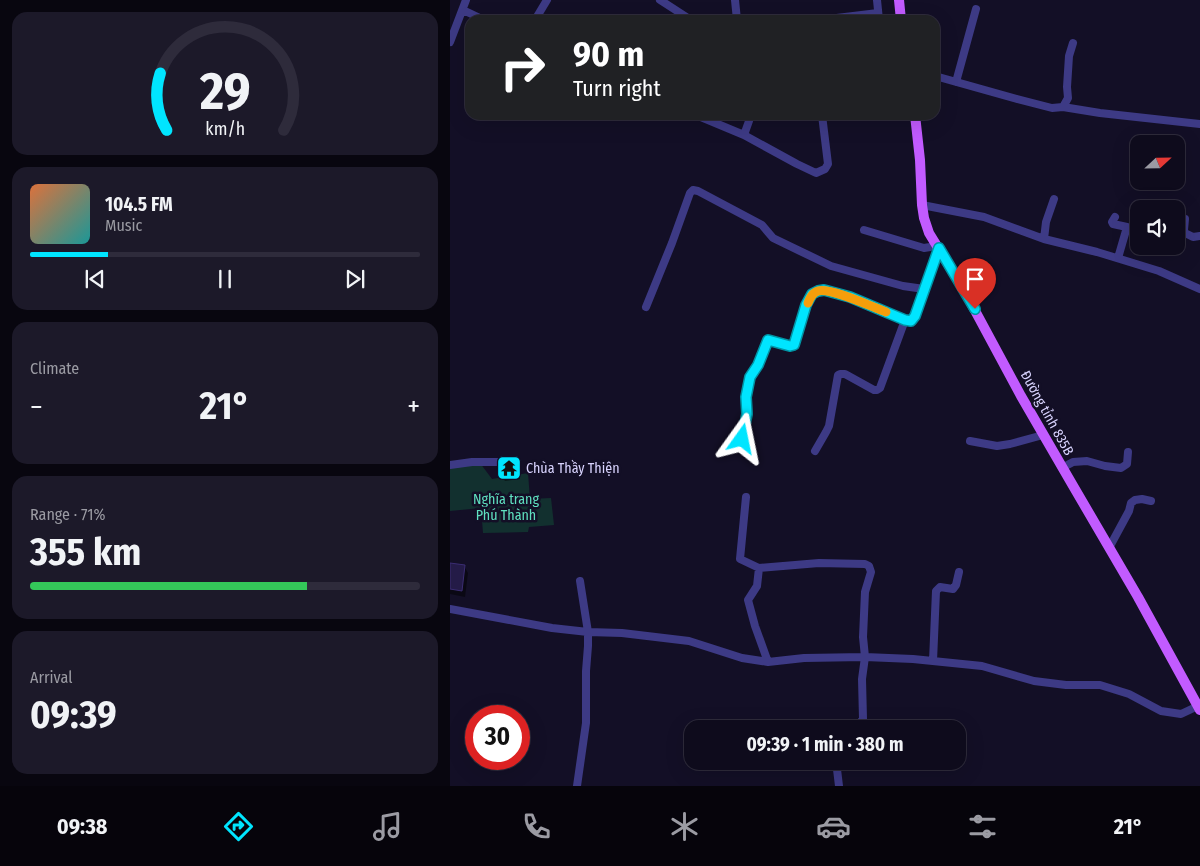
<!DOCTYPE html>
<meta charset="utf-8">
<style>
:root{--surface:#0e0b1c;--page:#1c1929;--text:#f1f3f6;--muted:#9b9ba3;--line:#2e2b3b;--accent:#00e5ff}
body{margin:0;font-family:"Fira Sans Condensed",sans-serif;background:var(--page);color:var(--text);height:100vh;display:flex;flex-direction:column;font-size:19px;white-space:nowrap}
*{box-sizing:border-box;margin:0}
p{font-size:16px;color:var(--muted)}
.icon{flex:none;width:28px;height:28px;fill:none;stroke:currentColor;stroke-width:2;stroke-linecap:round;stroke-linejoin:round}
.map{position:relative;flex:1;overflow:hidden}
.drawer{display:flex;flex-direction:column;gap:12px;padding:12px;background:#08060f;width:450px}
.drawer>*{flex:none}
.guide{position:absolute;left:15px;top:15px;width:475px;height:105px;border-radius:15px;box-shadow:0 5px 20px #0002,0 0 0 1px var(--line);background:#202124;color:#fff;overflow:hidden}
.needle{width:32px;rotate:68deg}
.buttons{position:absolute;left:680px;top:135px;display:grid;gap:10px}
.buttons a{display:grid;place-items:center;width:55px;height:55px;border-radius:10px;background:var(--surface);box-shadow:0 5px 20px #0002,0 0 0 1px var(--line);font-size:25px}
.speed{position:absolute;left:15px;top:705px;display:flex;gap:10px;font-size:25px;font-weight:700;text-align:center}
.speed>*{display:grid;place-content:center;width:65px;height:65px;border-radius:50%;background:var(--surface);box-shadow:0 5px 20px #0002,0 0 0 1px var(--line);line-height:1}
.speed .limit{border:8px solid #d22;background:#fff;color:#111}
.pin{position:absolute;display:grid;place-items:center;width:42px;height:42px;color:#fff;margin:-51px -21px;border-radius:50% 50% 50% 0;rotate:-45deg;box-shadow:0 0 5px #0007}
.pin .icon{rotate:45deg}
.me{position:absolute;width:55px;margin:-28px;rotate:12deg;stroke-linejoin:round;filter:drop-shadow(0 0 4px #0008)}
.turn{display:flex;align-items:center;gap:18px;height:105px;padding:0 25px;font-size:22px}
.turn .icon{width:65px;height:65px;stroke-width:2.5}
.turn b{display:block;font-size:35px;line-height:42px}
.big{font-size:38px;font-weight:700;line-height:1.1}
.drawer .tile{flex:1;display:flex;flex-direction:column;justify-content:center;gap:8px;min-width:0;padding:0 18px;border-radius:15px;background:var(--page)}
.drawer .dial{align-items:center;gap:0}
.dial svg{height:130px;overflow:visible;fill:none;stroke:var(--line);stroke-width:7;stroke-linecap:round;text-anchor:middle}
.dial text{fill:var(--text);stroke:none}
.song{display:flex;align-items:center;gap:15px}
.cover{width:60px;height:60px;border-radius:8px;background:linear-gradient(135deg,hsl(20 70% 55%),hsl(180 70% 35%))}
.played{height:5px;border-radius:2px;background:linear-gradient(90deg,var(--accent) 20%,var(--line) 20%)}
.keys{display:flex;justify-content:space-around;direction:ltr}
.heat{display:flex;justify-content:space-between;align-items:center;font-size:28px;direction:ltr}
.charge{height:8px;border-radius:4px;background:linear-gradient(90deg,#34c759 71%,var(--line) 0)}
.trip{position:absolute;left:234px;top:720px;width:282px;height:50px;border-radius:15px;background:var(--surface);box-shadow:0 5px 20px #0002,0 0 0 1px var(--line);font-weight:700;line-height:50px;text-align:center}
.menu{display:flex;height:80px;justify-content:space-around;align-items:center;background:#06040b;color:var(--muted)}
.menu .icon{width:35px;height:35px}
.menu .selected{color:var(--accent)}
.menu b{font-size:22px;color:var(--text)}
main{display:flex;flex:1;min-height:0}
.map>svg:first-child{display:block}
</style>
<main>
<section class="drawer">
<div class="tile dial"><svg viewBox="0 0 100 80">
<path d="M14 69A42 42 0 1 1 86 69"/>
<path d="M14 69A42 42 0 0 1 10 34" stroke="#00e5ff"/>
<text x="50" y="56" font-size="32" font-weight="700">29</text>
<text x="50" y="72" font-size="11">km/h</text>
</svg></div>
<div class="tile">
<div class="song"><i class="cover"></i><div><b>104.5 FM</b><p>Music</p></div></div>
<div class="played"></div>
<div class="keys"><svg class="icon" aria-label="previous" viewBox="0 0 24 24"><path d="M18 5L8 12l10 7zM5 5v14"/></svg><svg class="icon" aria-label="pause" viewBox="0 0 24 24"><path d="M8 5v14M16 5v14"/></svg><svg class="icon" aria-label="next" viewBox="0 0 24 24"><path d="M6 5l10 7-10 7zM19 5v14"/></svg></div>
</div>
<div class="tile"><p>Climate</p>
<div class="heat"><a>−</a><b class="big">21°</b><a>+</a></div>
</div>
<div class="tile"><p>Range · 71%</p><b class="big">355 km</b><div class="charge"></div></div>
<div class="tile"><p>Arrival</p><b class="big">09:39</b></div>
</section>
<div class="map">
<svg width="750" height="786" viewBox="0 0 750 786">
<rect width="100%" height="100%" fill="#130f26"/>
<path fill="#12302f" d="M30,463L42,479L78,473L80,499L101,498L104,525L79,527L78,532L33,533L31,508L0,511V467Z"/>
<path fill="#0007" d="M66,461L68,465L70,479L55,481L52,477L51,468Z
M0,564L14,566L18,573L15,597L0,594Z"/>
<path fill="#241b47" stroke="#3b2d73" d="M66,460L69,475L51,477L50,467L54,465V461Z
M0,563L15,565L12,591L0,589Z"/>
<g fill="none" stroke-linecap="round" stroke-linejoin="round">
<path stroke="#3d3a85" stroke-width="8" d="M210,0L241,20
M285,0L287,20
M427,0L429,20
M13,10L34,20
M85,20L97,0
M370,20L428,13
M0,42L16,0
M485,76L567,99L602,108L613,107L618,98L617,87L619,56L623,43
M506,82L526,9
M613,107L650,113L750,124
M246,115L294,135L347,164L366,173L375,169L378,164L372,115
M294,135L299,121V115
M472,205L534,217L594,239L647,252L709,271L750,289
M665,217L662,222L663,224L677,227
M735,219L734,230L735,233L743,237L750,236
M414,230L474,248L480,247L486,243
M594,239L596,222L604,199
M668,258L677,227L689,231
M196,307L222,243L240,193L243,190L248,191L312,225L323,238L381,266L453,286L474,289
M520,441L547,446L560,444L593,435
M292,447V439L297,414L296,397L300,377L308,365L318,340L340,346L344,345L356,305L362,294L368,291L374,290L400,297L455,320L461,321L465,316L489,248
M365,451L376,432L379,426L388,375L390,374H395L424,390H427L430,388L455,320
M0,465L22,462H49
M612,468L623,462L637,461L655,466L671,468L677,464L678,452
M296,497L290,559L309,568L307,586L298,600L305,626L318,662
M659,548L679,511L681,503L685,500L692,499L701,501
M309,568L369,563L415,564L419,566L421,572L415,592L413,637L415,657L412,679L413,719L408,725L392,729
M0,609L102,628L138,632L130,581
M483,661L486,591L490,587L503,589L506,585L509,572
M386,761L389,786
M127,786L136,723V671L138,646V632L172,633L239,641L292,658L318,662L354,658L415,657L463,659L532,666L584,681L616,685H650L679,694L711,711L731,714L748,706"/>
<path stroke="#c25bff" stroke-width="10" d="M449,0L451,20
M465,115L470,160L472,205L474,218L479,233L515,292L571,396L622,484L688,597L750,710"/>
</g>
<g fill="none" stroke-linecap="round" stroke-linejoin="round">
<defs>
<path id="route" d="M292,439L297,414L296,397L300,377L308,365L318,340L340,346L344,345L356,305L362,294L368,291L374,290L400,297L455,320L461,321L465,316L489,248L525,309"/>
</defs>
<use href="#route" stroke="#0095a6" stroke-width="12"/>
<use href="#route" stroke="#00e5ff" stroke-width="9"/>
<path stroke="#f59e0b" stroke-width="9" d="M358,303C360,298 362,293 368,291C380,287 422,307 436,312"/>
</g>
<defs>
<symbol id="temple-square" viewBox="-11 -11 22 22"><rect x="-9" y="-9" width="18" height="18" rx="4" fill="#00e5ff" stroke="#130f26"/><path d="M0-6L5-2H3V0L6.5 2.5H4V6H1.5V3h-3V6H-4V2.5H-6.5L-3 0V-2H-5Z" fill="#111"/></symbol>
</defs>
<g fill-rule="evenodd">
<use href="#temple-square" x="45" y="454" width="28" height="28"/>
</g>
<g text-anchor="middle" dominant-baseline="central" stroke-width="5" stroke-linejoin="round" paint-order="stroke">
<g font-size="14" fill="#d9d4ff" stroke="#130f26">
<text transform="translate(597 413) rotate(61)">Đường tỉnh 835B</text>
</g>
<g font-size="14" fill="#d9d4ff" stroke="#130f26" text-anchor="start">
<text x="76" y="468">Chùa Thầy Thiện</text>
</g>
<g font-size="14" fill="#5fe0c0" stroke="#130f26">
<text x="56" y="499">Nghĩa trang<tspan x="56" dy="16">Phú Thành</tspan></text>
</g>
</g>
</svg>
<div class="buttons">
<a><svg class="needle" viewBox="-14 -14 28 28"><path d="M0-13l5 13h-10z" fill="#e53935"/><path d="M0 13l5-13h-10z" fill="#9b9ba3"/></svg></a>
<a><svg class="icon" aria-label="sound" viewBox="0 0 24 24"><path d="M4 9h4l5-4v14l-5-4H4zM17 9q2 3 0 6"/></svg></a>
</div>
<div class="speed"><div class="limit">30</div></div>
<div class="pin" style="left:525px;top:309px;background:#d93025"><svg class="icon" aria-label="arrive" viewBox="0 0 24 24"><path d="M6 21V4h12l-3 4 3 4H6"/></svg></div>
<svg class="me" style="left:292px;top:439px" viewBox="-20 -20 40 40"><path d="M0-17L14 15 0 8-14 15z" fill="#00e5ff" stroke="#fff" stroke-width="4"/></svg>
<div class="trip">09:39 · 1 min · 380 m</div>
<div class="guide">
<div class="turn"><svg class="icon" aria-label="right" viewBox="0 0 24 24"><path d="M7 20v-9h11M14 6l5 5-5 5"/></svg><div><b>90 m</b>Turn right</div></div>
</div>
</div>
</main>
<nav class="menu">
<b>09:38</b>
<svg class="icon selected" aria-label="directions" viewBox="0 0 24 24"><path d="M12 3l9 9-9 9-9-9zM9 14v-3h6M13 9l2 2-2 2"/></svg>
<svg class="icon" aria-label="music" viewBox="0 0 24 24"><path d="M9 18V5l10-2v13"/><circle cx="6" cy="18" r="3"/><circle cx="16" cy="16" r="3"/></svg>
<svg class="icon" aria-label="phone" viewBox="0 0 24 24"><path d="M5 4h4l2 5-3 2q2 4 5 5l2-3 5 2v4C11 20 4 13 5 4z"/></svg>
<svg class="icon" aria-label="climate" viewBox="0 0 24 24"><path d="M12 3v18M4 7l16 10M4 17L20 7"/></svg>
<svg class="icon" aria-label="car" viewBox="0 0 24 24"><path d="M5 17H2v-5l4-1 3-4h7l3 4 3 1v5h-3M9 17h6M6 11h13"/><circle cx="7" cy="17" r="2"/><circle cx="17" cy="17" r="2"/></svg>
<svg class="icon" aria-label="filters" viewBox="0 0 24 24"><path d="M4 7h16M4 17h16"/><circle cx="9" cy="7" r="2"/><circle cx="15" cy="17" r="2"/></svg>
<b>21°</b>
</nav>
